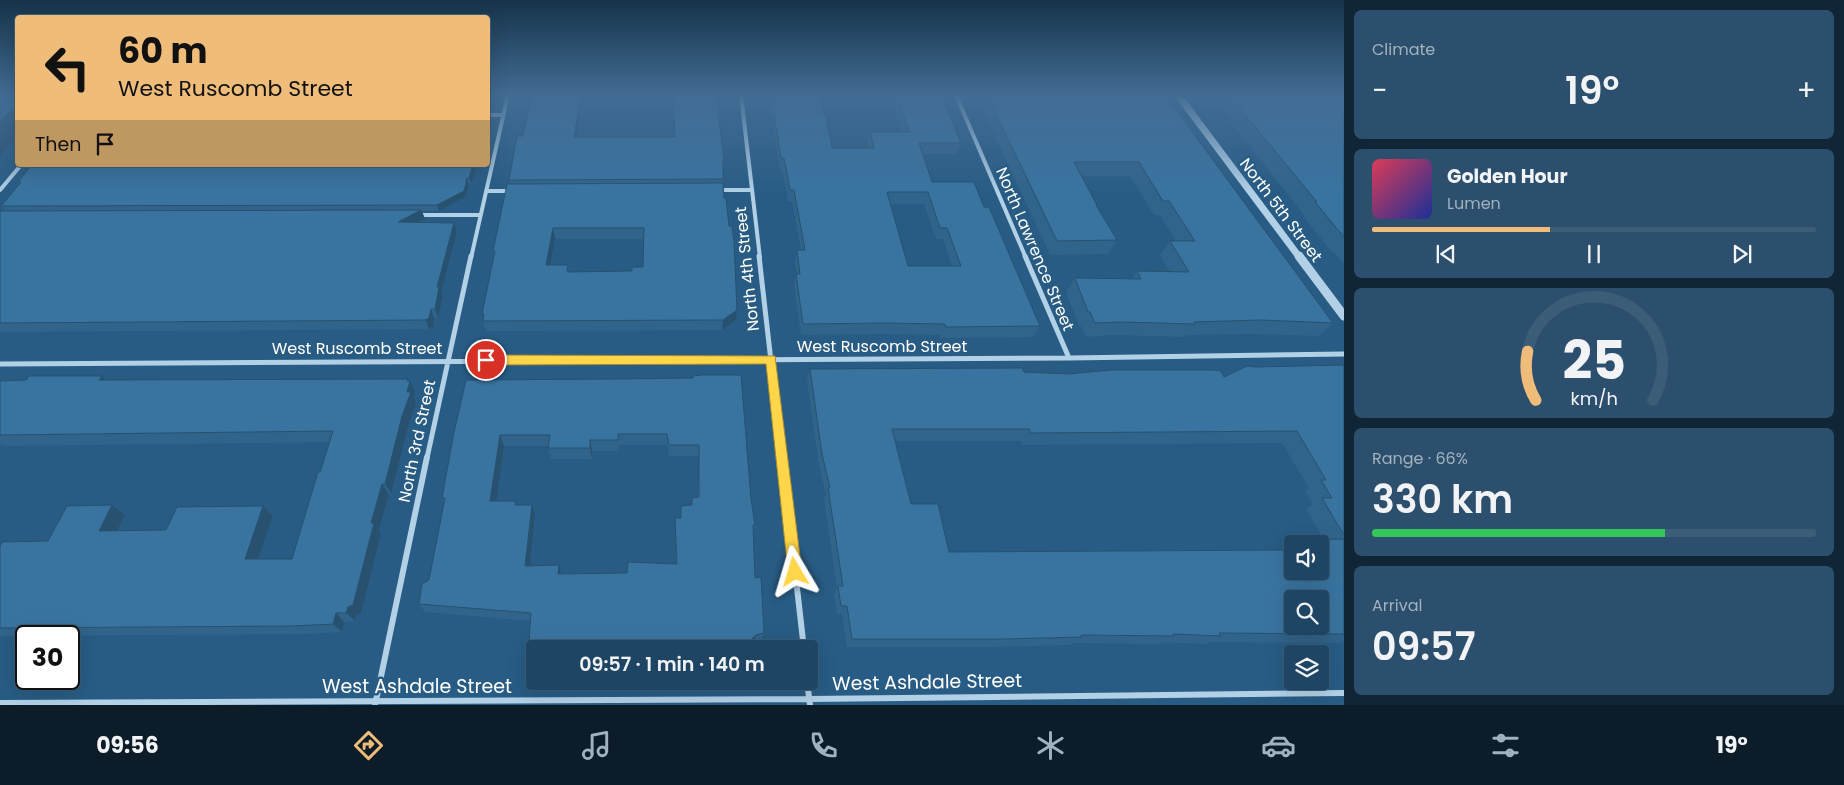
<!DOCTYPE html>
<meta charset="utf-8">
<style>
:root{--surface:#1e4563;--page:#2b4f6c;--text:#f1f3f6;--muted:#a1b1be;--line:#3c5d78;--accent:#efbd79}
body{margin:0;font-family:Poppins,sans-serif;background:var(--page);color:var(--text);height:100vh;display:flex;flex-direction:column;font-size:19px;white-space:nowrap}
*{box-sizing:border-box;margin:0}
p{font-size:16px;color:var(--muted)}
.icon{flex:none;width:28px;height:28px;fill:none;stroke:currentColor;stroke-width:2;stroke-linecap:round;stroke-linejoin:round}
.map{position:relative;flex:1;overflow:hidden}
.drawer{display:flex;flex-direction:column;gap:10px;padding:10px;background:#102636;width:500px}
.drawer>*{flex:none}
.guide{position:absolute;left:15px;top:15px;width:475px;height:152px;border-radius:5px;box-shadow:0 5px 20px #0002,0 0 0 1px var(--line);background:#efbd79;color:#111;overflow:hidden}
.tools{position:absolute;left:1284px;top:535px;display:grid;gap:10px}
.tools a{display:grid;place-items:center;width:45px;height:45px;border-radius:5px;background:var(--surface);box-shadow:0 5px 20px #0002,0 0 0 1px var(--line);font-size:25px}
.speed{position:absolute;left:15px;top:625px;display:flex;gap:10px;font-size:25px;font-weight:700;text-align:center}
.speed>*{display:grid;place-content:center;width:65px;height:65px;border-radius:50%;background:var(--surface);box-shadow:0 5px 20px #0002,0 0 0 1px var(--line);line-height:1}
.speed .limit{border:2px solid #111;border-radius:8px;background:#fff;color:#111}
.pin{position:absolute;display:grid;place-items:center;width:42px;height:42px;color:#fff;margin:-21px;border:2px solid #fff;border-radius:50%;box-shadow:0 1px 5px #0007}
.me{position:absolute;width:55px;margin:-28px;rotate:353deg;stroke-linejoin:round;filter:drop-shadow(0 0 4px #0008)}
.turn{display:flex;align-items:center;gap:18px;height:105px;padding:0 20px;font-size:22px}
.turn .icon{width:65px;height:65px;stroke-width:2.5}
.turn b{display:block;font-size:35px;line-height:42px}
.then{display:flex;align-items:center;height:48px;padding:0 20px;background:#0003;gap:10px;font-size:19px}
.big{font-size:38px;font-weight:600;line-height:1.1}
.drawer .tile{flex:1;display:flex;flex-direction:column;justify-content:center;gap:8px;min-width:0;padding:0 18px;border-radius:8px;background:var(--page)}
.drawer .dial{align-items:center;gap:0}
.dial svg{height:130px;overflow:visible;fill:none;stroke:var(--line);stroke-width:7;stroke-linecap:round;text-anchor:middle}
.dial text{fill:var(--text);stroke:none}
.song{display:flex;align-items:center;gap:15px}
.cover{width:60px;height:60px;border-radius:8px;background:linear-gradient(135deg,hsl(350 70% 55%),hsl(230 70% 35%))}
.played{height:5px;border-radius:2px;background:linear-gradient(90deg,var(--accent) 40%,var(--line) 40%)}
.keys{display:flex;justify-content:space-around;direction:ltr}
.heat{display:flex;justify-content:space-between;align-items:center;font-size:28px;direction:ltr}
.charge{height:8px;border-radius:4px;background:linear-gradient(90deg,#34c759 66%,var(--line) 0)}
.trip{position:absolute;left:526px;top:640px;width:292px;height:50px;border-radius:5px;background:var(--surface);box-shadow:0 5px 20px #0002,0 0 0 1px var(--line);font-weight:600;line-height:50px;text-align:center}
.menu{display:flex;height:80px;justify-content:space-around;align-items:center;background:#0c1c28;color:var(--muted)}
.menu .icon{width:35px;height:35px}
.menu .active{color:var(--accent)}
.menu b{font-size:22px;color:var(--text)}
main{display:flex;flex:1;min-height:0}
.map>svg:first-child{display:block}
</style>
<main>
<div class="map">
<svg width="1344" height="705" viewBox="0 0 1344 705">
<rect width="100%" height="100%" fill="#285c84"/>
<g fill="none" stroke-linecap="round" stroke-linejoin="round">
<path stroke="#b2d1e7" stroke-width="4" d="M741,95L760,258
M956,95L1026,258
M488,115H503
M0,190L21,165
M717,190H752
M487,191H511
M418,215H480
M471,258L508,95"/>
<path stroke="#b2d1e7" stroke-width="5" d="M759,256L782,458
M1025,256L1069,358
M0,364L1069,358L1344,354
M427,458L471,256"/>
<path stroke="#b2d1e7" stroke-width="6" d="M782,457L804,649
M807,681L810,705
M0,703L809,699L1344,693
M375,705L427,457"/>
<path stroke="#b2d1e7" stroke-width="7" d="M1178,95L1300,258"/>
<path stroke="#b2d1e7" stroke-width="9" d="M1299,256L1344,316"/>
</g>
<path fill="#31648a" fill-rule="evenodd" d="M768,95H819L832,148H868L867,144L870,132H902L889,95H941L961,143L957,154H923L932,182L984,207L1040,326L1033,337L941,338L940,335L881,334L801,335L794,286L796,274H797L795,261L797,250H801L792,201H788L782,169H780ZM890,204H924L936,239H943L952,266H908Z
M976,95H1165L1333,323L1319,336L1248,334L1186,335L1184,337L1112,335L1086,337L1081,326H1079L1066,292L1075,278L1132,279L1137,271L1170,272L1160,255L1170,241H1176L1160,215H1154L1130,176H1081L1097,205V207L1117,240L1108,254L1050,255Z
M1209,95H1344V264L1335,253L1331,251L1303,216L1304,215Z
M523,136L576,137L724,160V167H723L724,198L737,310L736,320L722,330L486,331L483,321L484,318L482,314L494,256L493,251L510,184L509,180ZM555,239H644L643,267L632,271L569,272L568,265H550Z
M32,165H477L471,184L469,185L465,197L439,211H422L425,219L418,222L454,223L457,232L441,292L443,296L438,318H434L433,327L429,329L0,332V211H6L1,206L19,184L18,182Z
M1344,365V641L1340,643L1210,642L1205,644L1163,642L1160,644L1073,643L1070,645L994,647H847L842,614H837L834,595L837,588L824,499L826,495L819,465L807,381L810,369L1224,377L1256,367ZM895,441H1021L1022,445L1282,443L1309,488L1305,491L1313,504L1306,509L1324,540H1307L1301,544H1320L1292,571V549L1291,550L949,552L911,504Z
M693,378L751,499L755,525L753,534L755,578L764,633L761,641L754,642L749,647L733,648V649H535V651H533L529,644L530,621L425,612L419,604L429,580L444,502L442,498L454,432L620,379ZM619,445H667L669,456H699L698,497L692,498V505L681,506V518H675L676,564L627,573L561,574L530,566L535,515L532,505H517L515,501H496L504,446H548V448L551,459H592V451H619Z
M408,379L415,393L414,398L416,403L408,427L391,494H389L379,530L381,533L361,613L356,615L355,621L344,622L342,632L304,634L0,636V546L48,541L125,515L118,531L166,530L273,516L258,559H292L330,442L5,446L2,445L0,444V381L26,380Z"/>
<path fill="#285170" d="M488,95H491L488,111Z
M581,95H583L575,144L574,137Z
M18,104V136L0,155V121Z
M473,165H477L471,184L469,178Z
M467,178L469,185L465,197L439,211L437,205Z
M421,210L425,219L402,231L398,222Z
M454,223L457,232L441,292L443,296L438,318L435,309L437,287Z
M553,228L555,239L548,276L546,265Z
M431,309L434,318L433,327L429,329L426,320Z
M737,310L736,320L722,330L723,320Z
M102,376L113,387L99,380Z
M408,379L409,383L410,381L415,393L414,398L416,403L408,427L391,494L385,484L407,392V381Z
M500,435L504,446L495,511L490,501Z
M590,440L592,451V459L590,448Z
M382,484L389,494L379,530L381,533L361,613L356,615L355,621L346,613Z
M112,505L125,515L113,540L99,531Z
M532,505L535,515L529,575L525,566Z
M263,506L273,516L255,568L245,559Z
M559,565L561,574H558Z
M336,613L344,622L342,632L333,624Z
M756,635L754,642L749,647L751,640Z"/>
<path fill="#3974a0" stroke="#285170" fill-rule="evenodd" d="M0,95H18V104L0,121Z
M532,95H581L574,137H675L673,95H716L724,160H723V179L509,180L517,136H523Z
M771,95H819L824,116H826L832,148H874L870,132H910L896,95H941L961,143H919L932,182H974L984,207H989L1040,326L946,327L945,324L885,323L803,324L796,274H800L797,250H805L794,190H790L784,158H781ZM887,192H928L940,228H947L961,266H908Z
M987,95H1165L1333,323L1261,320L1194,322L1195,324L1122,322L1095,323L1090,312H1088L1075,278L1141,279L1137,271L1189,272L1170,241H1195L1169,201H1163L1139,162H1074L1097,205H1096L1117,240L1057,241Z
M1229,95H1344V237L1315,202H1317Z
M32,165H473L469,178H467L464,191L437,205L1,206L21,182H18Z
M723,183L724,198H726L729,226H732L734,242L737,310L723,320L483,321L484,314H482L495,251H493L507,184ZM553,228H644L643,267H632V271L567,272L568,265H546Z
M421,210L398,222L454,223L437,287H439L435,309H431L429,318L426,320L0,323V211Z
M1344,365V535L1322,498H1332L1321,480H1326L1297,431L1031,433L1029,429H892L911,504H938L949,552L1292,550V571H1320V544H1310L1307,540L1344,539V634L1219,633L1221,636L1173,634L1174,636L1081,635L1082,637L1003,639H852L847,606H841L838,586H843L828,488H830L822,454L810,369L1022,368L1024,372L1068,374L1112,370H1214L1221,371L1224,377L1247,366L1256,367ZM1292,599H1320V626H1292Z
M702,375H741L751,499L755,525H753L755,578L761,577L764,633L756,635L751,640H734L735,642L529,644L531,613L419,604L422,584L429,580L445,498H442L454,432L466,380L620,379L693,378V376ZM618,434H667L669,445H699V497L692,498V505L681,506V518H675L677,564L628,562L627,573L558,574L559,565L525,566L532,505H515V501H490L500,435H550L548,448H590V440H618Z
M29,376H102L99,380L408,379L407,381H410L407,392H411L402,416L385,484H382L371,523H374L353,605L348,607L346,613H336L333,624L294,626L0,628V546L2,542L48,541L67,506L112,505L99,531L166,530L177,507L263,506L245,559H292L318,472H320L333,431L0,435V381L26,380Z"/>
<linearGradient id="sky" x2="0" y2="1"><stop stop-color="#163349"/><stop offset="0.49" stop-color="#426c94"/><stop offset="1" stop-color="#426c94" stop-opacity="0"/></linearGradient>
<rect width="1344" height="194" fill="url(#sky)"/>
<path fill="#ffd54a" stroke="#a68a30" d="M486,355L775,356L802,572L800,576L795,578L790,576L788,572L766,364L486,365L480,360Z"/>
<g text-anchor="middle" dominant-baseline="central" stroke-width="5" stroke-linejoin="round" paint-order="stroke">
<g font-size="16" fill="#fff" stroke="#285c84">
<text transform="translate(1281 210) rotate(53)">North 5th Street</text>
<text transform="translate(1035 249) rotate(67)">North Lawrence Street</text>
<text transform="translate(747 269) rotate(-96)">North 4th Street</text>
<text x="882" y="346">West Ruscomb Street</text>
<text x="357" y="348">West Ruscomb Street</text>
<text transform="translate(417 441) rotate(-78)">North 3rd Street</text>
</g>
<g font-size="19" fill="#fff" stroke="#285c84">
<text transform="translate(927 682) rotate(-1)">West Ashdale Street</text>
<text x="417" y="686">West Ashdale Street</text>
</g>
</g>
</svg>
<div class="tools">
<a><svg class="icon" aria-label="sound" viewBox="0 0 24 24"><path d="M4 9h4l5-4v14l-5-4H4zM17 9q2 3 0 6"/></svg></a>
<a><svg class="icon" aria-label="search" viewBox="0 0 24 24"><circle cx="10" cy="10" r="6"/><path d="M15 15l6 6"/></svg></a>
<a><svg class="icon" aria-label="layers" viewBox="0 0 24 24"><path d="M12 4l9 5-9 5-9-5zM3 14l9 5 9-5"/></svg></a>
</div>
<div class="speed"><div class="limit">30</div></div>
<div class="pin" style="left:486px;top:360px;background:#d93025"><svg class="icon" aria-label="arrive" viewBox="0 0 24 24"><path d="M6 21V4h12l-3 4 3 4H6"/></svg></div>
<svg class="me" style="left:795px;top:572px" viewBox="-20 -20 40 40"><path d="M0-17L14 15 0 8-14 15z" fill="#ffd54a" stroke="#fff" stroke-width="4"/></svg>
<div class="trip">09:57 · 1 min · 140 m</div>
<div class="guide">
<div class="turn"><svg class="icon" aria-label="left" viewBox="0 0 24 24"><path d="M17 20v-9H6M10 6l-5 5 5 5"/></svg><div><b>60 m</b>West Ruscomb Street</div></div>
<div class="then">Then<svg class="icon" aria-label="arrive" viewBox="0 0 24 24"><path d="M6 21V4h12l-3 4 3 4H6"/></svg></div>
</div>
</div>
<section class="drawer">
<div class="tile"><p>Climate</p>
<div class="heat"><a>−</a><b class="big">19°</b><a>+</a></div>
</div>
<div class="tile">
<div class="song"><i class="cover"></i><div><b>Golden Hour</b><p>Lumen</p></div></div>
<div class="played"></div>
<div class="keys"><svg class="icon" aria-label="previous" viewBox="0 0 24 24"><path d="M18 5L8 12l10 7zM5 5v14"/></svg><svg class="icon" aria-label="pause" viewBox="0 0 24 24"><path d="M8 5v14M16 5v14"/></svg><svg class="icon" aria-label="next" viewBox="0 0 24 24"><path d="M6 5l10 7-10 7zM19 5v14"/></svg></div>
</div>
<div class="tile dial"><svg viewBox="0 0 100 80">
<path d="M14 69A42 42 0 1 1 86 69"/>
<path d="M14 69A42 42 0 0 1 9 39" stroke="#efbd79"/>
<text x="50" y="56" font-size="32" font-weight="700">25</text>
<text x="50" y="72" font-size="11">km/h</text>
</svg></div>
<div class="tile"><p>Range · 66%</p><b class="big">330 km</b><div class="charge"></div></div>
<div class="tile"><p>Arrival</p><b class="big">09:57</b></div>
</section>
</main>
<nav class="menu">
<b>09:56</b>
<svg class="icon active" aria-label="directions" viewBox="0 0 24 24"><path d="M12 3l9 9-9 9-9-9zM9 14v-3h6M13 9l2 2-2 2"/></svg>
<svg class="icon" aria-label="music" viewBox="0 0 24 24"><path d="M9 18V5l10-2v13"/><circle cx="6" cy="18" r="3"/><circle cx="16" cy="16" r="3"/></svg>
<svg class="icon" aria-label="phone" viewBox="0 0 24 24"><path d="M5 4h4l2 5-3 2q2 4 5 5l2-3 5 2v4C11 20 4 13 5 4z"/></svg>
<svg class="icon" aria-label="climate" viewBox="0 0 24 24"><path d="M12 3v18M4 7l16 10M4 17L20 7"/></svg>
<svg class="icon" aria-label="car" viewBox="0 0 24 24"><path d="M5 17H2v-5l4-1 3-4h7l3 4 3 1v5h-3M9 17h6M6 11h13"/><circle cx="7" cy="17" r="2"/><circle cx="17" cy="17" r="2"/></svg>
<svg class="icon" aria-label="filters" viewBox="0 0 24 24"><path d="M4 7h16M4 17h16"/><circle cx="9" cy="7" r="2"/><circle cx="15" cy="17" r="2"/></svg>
<b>19°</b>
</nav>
